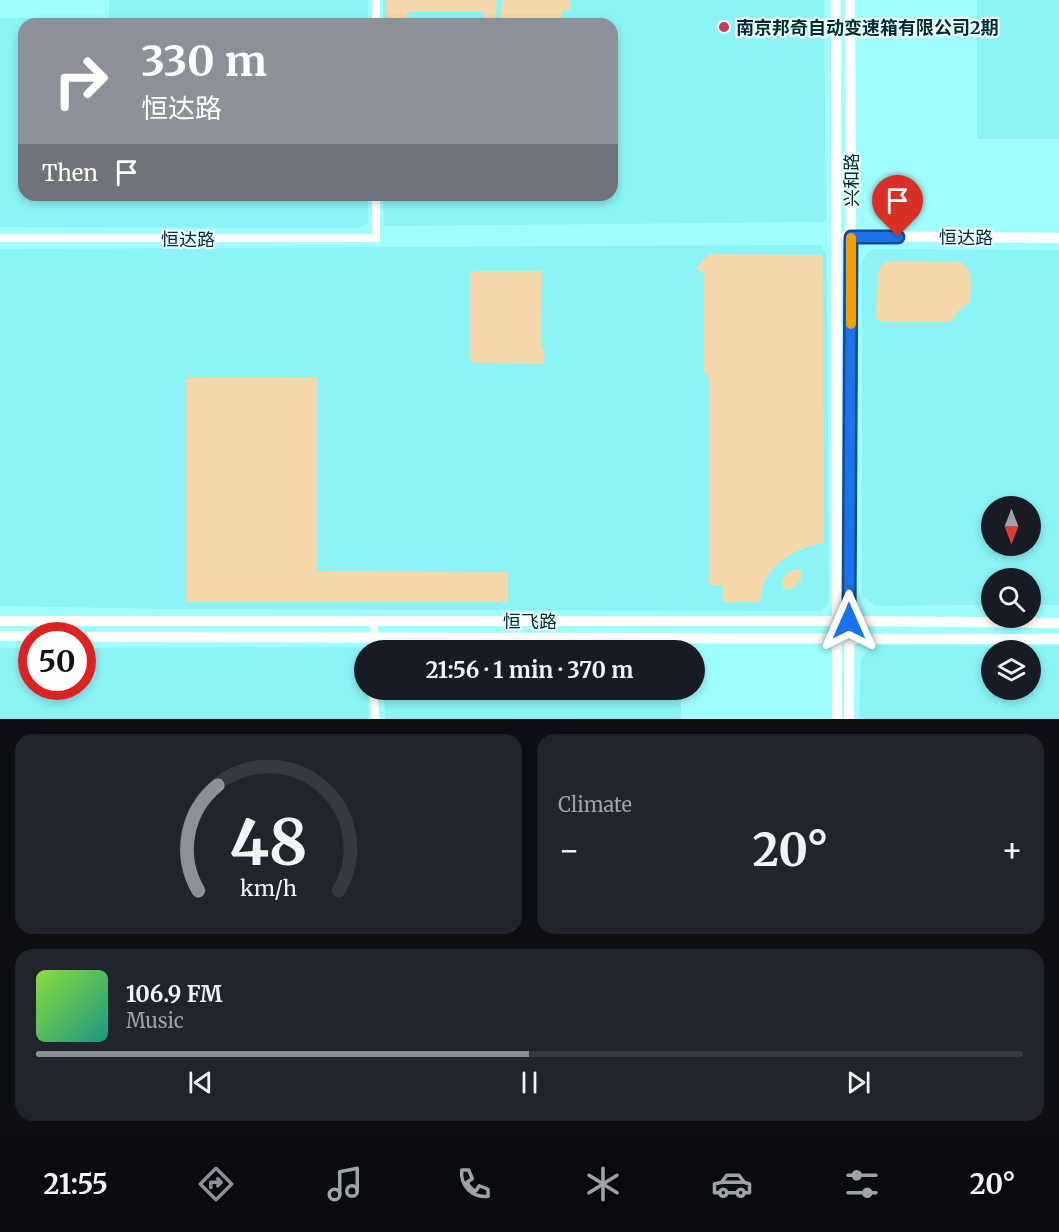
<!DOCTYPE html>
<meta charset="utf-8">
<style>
:root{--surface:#171b24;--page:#20242c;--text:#f1f3f6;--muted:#9ea1a6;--line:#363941;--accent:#8c9099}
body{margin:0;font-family:Merriweather,"Noto Sans SC",serif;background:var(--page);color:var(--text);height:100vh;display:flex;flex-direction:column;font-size:22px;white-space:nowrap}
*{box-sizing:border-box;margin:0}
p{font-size:20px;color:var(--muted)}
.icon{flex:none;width:33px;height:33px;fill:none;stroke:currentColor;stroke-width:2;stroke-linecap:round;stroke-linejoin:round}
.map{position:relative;height:719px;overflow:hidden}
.details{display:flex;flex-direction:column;gap:15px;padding:15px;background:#0d0f14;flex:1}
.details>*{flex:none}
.hud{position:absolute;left:18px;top:18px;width:600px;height:183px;border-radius:18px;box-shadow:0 3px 9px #0003;background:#8c9099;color:#fff;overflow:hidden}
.needle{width:39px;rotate:180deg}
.fabs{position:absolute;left:981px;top:496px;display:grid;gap:12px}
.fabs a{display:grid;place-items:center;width:60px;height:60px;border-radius:50%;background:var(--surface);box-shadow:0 3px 9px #0003;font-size:30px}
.speed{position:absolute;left:18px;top:622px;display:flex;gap:12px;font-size:30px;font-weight:700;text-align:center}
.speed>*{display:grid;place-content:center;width:78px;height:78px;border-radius:50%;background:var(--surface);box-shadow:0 3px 9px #0003;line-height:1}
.speed .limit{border:9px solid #d22;background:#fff;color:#111}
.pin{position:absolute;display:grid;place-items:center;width:51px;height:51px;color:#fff;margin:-62px -26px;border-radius:50% 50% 50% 0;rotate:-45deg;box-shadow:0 0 6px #0007}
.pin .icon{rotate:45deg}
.me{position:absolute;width:66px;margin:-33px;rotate:0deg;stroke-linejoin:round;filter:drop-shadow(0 0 4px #0008)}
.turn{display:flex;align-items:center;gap:21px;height:126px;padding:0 24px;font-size:27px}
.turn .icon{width:78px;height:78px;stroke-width:2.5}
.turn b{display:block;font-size:42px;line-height:51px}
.then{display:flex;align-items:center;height:57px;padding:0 24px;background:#0003;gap:12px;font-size:22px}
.big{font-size:45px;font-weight:700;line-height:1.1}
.details .widget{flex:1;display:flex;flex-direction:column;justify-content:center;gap:9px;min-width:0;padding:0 21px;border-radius:18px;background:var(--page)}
.details .dial{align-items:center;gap:0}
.dial svg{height:156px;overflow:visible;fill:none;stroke:var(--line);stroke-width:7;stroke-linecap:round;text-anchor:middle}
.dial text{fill:var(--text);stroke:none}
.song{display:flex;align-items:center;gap:18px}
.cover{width:72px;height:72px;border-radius:9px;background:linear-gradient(135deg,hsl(90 70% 55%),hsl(170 70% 35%))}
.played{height:6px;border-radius:3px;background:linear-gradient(90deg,var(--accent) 50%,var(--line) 50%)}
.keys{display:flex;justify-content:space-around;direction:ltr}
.heat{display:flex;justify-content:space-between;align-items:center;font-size:33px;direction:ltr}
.details .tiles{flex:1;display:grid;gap:15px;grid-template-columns:1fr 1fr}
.widget:last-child{grid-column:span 2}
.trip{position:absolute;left:354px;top:640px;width:351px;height:60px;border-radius:30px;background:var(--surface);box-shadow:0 3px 9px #0003;font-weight:700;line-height:60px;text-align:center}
.tabs{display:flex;height:96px;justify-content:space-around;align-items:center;background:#090b0e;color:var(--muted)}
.tabs .icon{width:42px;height:42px}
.tabs .active{color:var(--accent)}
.tabs b{font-size:27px;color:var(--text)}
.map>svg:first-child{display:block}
</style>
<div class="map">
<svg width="1059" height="719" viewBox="0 0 1059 719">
<rect width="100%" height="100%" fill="#a1fefe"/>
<path fill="#8bf3f5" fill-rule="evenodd" d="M109,0H368V24H24V195H368V223L357,228L0,227V18H109Z
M383,0H824L826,222L384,226L383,195H612V24H383Z
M977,0H1059V139H977Z
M820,245L827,255L829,596L828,605L821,611L167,609L0,606V249Z
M871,249L1059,250V605H1031L1030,579H992L991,605L875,606L862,596V261ZM992,507H1030V546H992Z
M871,645L1059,646V719H859L861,661ZM992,651H1030V690H992Z
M358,647L364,654V690H368L369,719H0V648H31L32,687H82L83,648Z
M401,649H681V651H398Z
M384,690H681V719H385Z"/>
<path fill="#f7d8aa" d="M386,0H495L497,4L494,24H485L484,12H407V24H386Z
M503,0H570V10L562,11L561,24H499Z
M709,254L823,255L824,543C794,547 761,568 760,602H723V585H709V379L707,375L704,372V274L696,268Z
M891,261L961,262C975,273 970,286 970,302L959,310L950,322H881L876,317L878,274C880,265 882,263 891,261Z
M476,271H542L541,346L544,348V364L473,363L470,358V273Z
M186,377H317V571L508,572V602H186Z
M798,569L802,570L801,579C797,585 793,591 784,589L782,583C783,575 790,570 798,569Z"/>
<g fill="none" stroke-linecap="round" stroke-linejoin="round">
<path stroke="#fff" stroke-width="8" d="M376,0V24
M0,238H376V195
M374,621V651
M374,690L375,719"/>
<path stroke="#fff" stroke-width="10" d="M836,0L837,719
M846,236L1059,238
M0,621H849L1059,623
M0,636H32
M82,637L1059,639
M849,719L851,236L850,0"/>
</g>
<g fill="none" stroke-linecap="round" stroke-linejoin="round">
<defs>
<path id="route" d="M849,621L851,237H898"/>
</defs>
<use href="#route" stroke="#114b97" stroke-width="15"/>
<use href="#route" stroke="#1a73e8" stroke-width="10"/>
<path stroke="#f59e0b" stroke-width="10" d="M851,324V238"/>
</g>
<circle fill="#cb3b51" stroke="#ebfcfc" stroke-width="2" cx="724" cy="27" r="6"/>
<g text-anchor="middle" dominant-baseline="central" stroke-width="4.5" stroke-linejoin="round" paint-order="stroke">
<g font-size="18" font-weight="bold" fill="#012b2c" stroke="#ebfcfc" text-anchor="start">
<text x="736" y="27">南京邦奇自动变速箱有限公司2期</text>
</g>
<g font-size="18" fill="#012b2c" stroke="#ebfcfc">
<text transform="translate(851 180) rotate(-90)">兴和路</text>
<text x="966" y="237">恒达路</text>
<text x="188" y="239">恒达路</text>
<text x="530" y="621">恒飞路</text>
</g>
</g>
</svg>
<div class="fabs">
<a><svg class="needle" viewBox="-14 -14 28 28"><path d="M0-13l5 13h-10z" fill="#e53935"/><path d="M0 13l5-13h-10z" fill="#9ea1a6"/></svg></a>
<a><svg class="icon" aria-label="search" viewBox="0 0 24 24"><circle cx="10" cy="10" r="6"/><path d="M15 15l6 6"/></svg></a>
<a><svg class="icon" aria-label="layers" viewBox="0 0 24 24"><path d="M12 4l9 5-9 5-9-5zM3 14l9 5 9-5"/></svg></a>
</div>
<div class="speed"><div class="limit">50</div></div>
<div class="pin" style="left:898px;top:237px;background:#d93025"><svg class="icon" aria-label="arrive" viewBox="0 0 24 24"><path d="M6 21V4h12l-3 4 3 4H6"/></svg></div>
<svg class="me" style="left:849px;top:621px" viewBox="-20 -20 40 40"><path d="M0-17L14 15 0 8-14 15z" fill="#1a73e8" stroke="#fff" stroke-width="4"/></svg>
<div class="trip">21:56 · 1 min · 370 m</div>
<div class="hud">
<div class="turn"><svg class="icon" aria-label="right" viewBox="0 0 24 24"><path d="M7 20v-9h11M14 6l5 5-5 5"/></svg><div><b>330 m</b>恒达路</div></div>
<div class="then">Then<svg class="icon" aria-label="arrive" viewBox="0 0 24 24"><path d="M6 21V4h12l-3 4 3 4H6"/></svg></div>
</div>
</div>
<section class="details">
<div class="tiles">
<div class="widget dial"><svg viewBox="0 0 100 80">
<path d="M14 69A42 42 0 1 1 86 69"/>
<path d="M14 69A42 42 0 0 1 24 15" stroke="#8c9099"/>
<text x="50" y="56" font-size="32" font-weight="700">48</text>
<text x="50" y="72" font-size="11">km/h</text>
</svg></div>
<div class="widget"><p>Climate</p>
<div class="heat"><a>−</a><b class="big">20°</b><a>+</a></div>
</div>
<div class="widget">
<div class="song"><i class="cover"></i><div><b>106.9 FM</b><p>Music</p></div></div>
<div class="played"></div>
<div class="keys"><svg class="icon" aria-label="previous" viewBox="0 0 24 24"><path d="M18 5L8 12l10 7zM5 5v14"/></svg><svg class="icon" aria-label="pause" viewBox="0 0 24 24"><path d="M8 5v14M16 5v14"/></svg><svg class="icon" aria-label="next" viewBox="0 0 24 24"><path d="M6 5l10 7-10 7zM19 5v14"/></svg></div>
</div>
</div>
</section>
<nav class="tabs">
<b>21:55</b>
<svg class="icon active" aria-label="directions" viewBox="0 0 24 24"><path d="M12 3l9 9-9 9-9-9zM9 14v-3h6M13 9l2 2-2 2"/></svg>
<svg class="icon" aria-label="music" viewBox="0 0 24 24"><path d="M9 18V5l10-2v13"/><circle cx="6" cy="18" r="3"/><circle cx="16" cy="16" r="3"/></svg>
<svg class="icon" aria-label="phone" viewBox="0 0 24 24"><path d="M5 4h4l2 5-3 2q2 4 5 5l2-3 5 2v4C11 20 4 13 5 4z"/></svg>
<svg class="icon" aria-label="climate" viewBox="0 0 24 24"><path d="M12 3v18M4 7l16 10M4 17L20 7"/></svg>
<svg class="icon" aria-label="car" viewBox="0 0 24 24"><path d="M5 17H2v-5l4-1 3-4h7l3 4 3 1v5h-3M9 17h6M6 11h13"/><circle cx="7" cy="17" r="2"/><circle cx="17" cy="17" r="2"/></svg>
<svg class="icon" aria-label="filters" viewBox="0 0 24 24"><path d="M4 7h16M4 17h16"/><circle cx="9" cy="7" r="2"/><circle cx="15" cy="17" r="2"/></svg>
<b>20°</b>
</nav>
